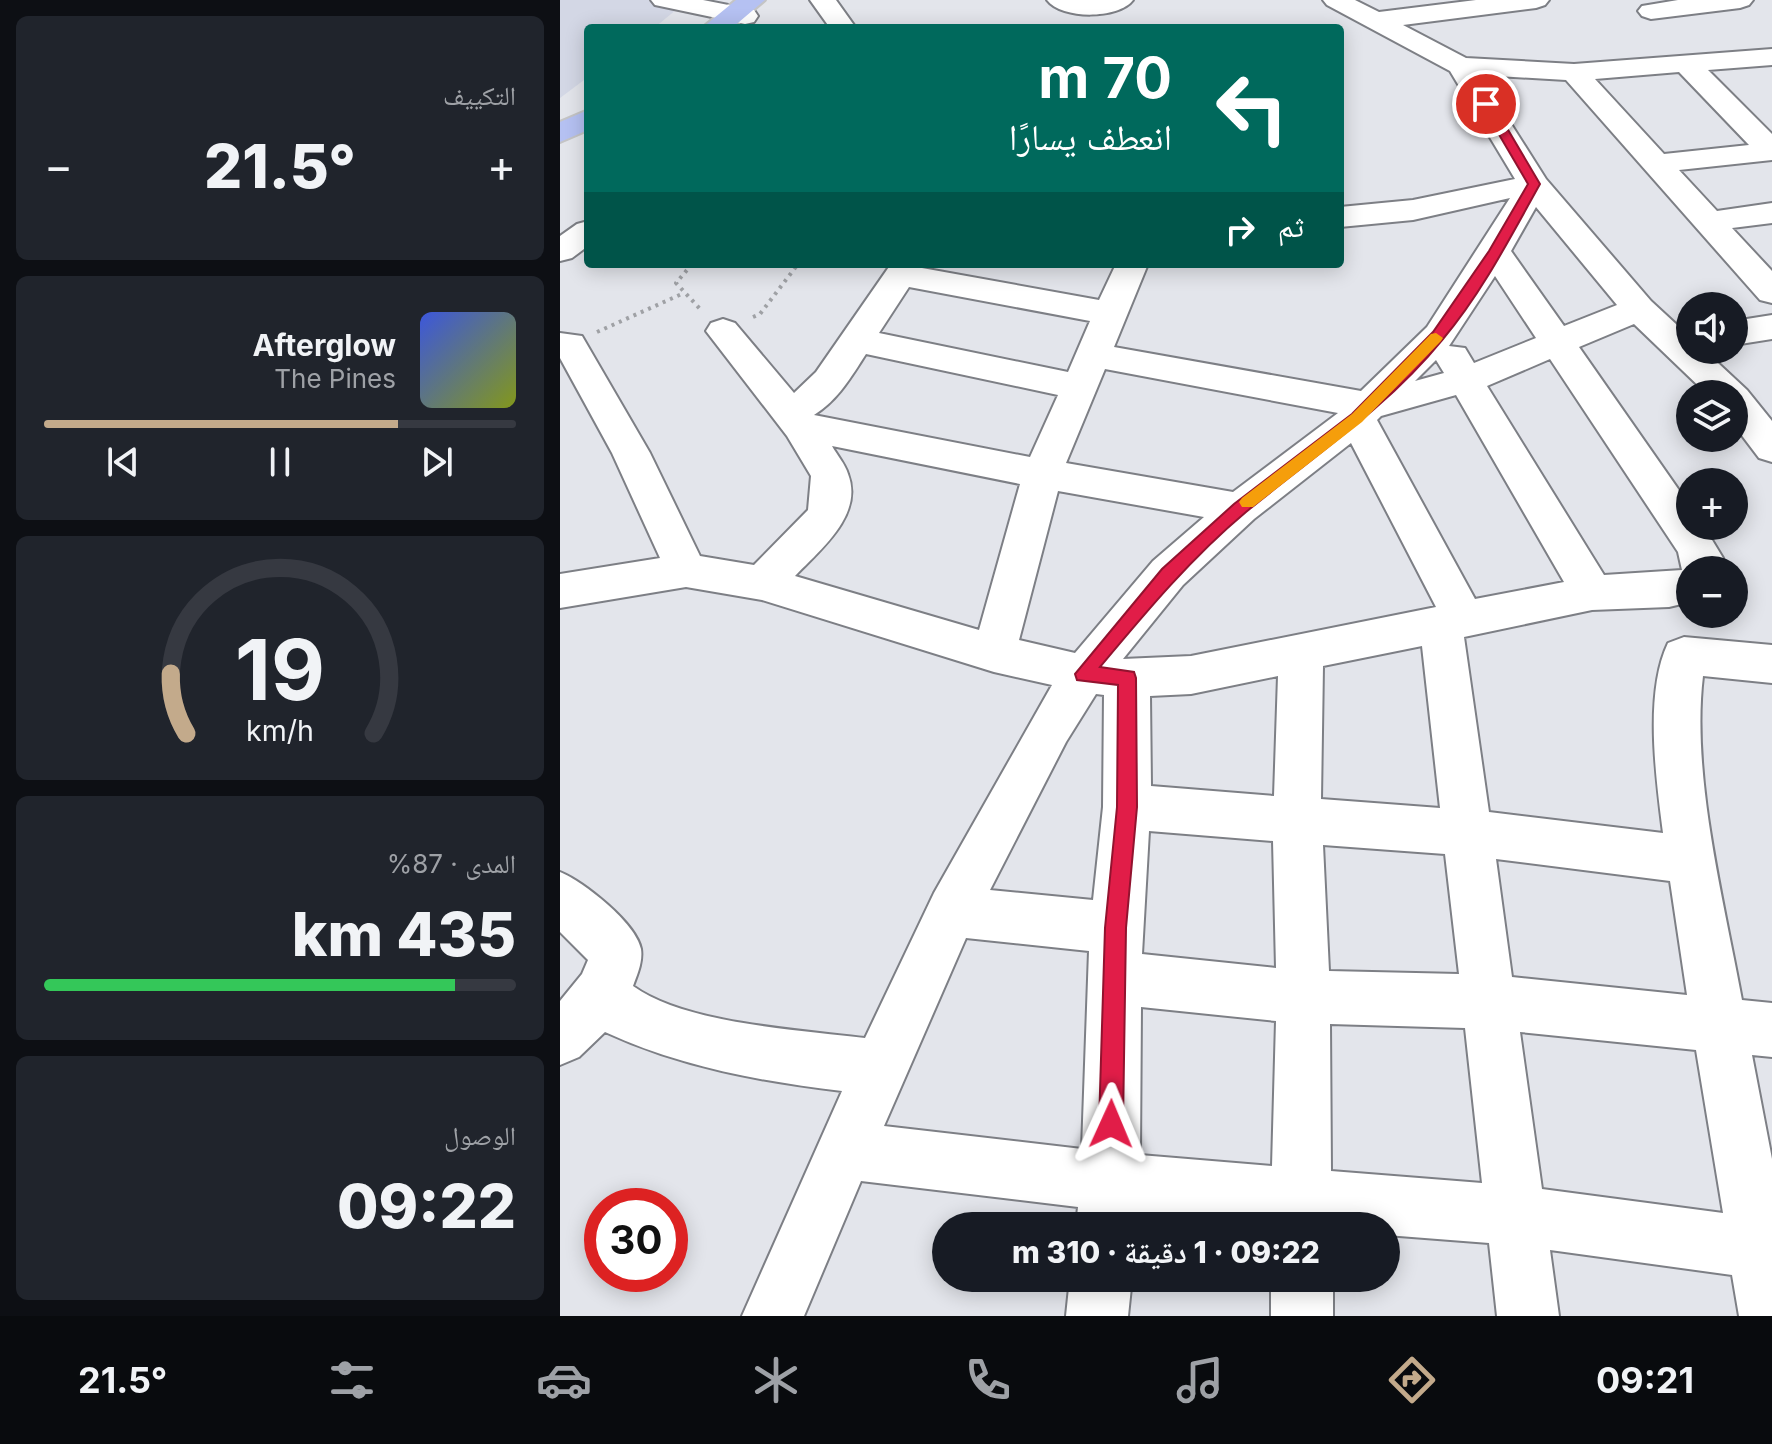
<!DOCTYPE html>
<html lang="ar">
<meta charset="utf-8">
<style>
:root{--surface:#171b24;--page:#20242c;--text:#f1f3f6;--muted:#9ea1a6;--line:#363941;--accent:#c3aa8b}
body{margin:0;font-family:Inter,"Noto Naskh Arabic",sans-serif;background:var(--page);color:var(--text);direction:rtl;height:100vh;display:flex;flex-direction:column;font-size:30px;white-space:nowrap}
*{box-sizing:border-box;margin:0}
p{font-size:26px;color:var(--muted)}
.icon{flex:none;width:44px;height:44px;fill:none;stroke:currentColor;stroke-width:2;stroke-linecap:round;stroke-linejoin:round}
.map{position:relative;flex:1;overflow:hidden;direction:ltr}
.side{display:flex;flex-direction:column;gap:16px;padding:16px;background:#0d0f14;width:560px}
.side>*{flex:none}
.guide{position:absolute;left:24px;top:24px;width:760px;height:244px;border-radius:8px;box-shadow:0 4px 20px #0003;direction:rtl;background:#00695c;color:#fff;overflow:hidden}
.controls{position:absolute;left:1116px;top:292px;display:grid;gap:16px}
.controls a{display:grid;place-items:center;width:72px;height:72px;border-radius:50%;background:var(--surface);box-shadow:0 4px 20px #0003;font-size:40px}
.speed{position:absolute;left:24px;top:1188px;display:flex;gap:16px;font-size:40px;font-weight:700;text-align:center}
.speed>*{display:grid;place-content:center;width:104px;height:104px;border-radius:50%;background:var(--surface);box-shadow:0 4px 20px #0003;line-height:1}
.speed .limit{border:12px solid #d22;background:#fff;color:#111}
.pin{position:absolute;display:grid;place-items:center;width:68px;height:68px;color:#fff;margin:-34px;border:4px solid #fff;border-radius:50%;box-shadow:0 2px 8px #0007}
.me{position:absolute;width:88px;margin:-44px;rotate:1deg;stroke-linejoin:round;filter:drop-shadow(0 0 6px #0008)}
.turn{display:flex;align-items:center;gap:28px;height:168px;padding:0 40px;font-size:36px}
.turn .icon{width:104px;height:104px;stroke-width:2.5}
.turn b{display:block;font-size:56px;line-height:68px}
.then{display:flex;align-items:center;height:76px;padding:0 40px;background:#0003;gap:16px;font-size:30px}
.big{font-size:60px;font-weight:800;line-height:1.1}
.side .widget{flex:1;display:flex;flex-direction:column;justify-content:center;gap:12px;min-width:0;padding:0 28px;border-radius:12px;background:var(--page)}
.side .dial{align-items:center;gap:0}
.dial svg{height:208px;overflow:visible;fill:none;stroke:var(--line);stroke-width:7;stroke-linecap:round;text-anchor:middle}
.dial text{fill:var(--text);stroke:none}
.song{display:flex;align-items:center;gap:24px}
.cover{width:96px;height:96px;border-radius:12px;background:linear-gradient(135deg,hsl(230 70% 55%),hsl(70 70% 35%))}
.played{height:8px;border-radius:4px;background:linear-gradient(90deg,var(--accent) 75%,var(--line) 75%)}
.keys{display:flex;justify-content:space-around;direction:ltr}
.heat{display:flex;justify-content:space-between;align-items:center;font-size:44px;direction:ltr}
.charge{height:12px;border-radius:6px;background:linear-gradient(90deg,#34c759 87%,var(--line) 0)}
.trip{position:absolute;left:372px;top:1212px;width:468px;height:80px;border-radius:40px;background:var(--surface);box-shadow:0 4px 20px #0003;font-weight:800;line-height:80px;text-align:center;direction:rtl}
.tabs{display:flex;height:128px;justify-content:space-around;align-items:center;background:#090b0e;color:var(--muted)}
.tabs .icon{width:56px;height:56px}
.tabs .current{color:var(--accent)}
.tabs b{font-size:36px;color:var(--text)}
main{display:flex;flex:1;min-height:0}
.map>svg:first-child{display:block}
</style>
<main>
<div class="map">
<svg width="1212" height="1316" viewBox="0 0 1212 1316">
<rect width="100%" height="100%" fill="#e3e5eb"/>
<path fill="#d3d7e5" d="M0,0H128L94,28H28V77L0,98Z"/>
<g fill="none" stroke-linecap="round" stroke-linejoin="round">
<defs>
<path id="minor" d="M91,0H143L194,10L198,16L194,22L185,24L95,5Z
M250,0H276L296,28H270Z
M487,0H573C559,19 502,20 487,0Z
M763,0H795L819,12L916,0H989L985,5L976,8L843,25L906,58L1014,64L1212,49V65L1148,70L1212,134V160L1119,170L1157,211L1212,203V223L1172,228L1212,271V303L1200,300L1006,80L920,75L986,179L1091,301L1130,337V350H1144L1187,390L1212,421V462L1199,458L1174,425V394H1147L1074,324L1019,347L1130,506V526H1144L1146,530L1163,558L1164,570H1130V602L1109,607L1032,610L904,637L929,812L1103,833C1096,778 1084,693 1108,643L1124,637L1212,645V683L1143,676C1131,776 1164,901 1182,1000L1212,1003V1057L1192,1055L1212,1159V1316H1179L1172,1275L990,1250L999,1316H937L929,1243L826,1235V1226H711L577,1214L576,1226H516L518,1207L301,1181L244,1316H182L282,1091C199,1081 121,1067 45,1032L19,1057L0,1065V1001L22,974L28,960L0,932V872C24,882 76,923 81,949C83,962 77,975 73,986C125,1024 241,1030 305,1038L374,893L492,685L434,672L202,600L126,587L0,608V574L100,558L52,453L0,358V333L22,336L90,453L140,556L194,565L248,510L251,476L227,436L146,331L151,323L163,319L175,323L234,393L256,372L331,264H364L362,268L539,300L556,264H588L554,347L801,391L867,327L950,198L853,220L780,227V207L853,200L955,179L890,71L767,5ZM1119,72L1189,145L1104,154L1035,79ZM976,207L1057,305L1004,326L951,251ZM935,276L976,338L914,363L905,348L889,346ZM349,287L530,321L508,372L319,333ZM306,354L498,395L470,457L254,415C278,400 291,377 306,354ZM990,359L1118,552L1122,570L1044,575L927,386ZM876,360L884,373L855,381ZM545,369L778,413L673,492L506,463ZM896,395L1004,582L915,599L817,420L821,416ZM791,443L876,607L631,656L563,659L623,585L694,519ZM272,446L460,484L419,630L235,576C260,550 304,515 288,474C285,464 277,455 272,446ZM498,491L644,517L593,561L515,653L459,640ZM862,646L880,808L761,799L763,666ZM718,676L714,796L591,786L590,696L631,694ZM536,694L544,695L543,807L533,900L430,890L506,742ZM589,831L713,841L716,968L582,954ZM763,845L885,854L899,974L769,971ZM936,859L1110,881L1127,995L952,977ZM406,938L529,951L522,1149L324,1126ZM581,1007L716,1021L712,1166L580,1155ZM770,1024L905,1028L922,1183L771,1171ZM960,1032L1136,1050L1163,1213L982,1189Z
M1118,0H1193L1189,5L1180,8L1091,19L1082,16L1078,11L1082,6Z
M28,221V246L12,258L0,261V236L17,224Z
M1212,315V339L1174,345V321Z
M510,1278H572L568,1316H506Z
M711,1278H773V1316H711Z"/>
<path id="major" d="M176,0H205L172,28H142Z
M28,110V130L0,142V122Z"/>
</defs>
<use href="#minor" stroke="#7d7f85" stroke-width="4"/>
<use href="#major" stroke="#c4c4c5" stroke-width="4"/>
<path stroke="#9fa1a5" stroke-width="4" stroke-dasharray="3 5" stroke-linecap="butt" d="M132,264L116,283L142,311
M193,317L200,314L238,264
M37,332L124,293"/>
<use href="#minor" fill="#fff" fill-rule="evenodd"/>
<use href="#major" fill="#b5c1f2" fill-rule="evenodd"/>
</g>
<path fill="#e11d48" stroke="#92132f" stroke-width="2" d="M922,101H931L980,184C951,236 922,293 883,339C827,408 754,456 686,512C631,558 586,612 540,667L574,672L576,678L577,807L566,928L563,1124L560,1132L551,1136L543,1132L539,1124L545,928L557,807L558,685L517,680L515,674L602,569L674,504L792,414L873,332L929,251L968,184L921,104Z"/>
<path fill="#f59e0b" d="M876,333L883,338L881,341L802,422L693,507H682L679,502L682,498L792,414L871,334Z"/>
</svg>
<div class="controls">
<a><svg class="icon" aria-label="sound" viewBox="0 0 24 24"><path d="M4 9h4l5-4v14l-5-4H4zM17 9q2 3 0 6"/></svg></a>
<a><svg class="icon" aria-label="layers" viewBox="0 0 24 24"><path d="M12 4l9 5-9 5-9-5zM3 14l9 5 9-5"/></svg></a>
<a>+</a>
<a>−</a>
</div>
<div class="speed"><div class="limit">30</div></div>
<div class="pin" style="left:926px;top:104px;background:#d93025"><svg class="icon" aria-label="arrive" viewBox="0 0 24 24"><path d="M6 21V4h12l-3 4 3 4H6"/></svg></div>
<svg class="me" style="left:551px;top:1124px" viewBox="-20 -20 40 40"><path d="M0-17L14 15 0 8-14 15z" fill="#e11d48" stroke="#fff" stroke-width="4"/></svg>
<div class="trip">09:22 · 1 دقيقة · 310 m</div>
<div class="guide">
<div class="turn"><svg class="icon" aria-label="left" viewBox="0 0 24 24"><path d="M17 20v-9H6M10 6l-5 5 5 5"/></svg><div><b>70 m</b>انعطف يسارًا</div></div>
<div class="then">ثم<svg class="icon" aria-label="right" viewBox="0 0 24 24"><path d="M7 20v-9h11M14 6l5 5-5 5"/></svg></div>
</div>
</div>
<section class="side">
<div class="widget"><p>التكييف</p>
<div class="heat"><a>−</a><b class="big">21.5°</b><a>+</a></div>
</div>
<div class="widget">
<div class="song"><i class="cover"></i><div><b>Afterglow</b><p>The Pines</p></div></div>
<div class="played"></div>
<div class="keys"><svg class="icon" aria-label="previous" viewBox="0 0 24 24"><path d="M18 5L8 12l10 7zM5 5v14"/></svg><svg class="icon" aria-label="pause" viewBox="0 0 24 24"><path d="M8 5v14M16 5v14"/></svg><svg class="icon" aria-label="next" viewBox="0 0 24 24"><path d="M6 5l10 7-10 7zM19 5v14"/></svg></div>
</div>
<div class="widget dial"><svg viewBox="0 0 100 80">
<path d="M14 69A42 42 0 1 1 86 69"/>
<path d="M14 69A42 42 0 0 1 8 46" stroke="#c3aa8b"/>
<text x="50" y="56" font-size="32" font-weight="700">19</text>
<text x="50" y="72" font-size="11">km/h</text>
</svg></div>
<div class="widget"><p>المدى · 87%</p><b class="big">435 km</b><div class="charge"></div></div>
<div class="widget"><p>الوصول</p><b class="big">09:22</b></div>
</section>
</main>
<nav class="tabs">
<b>09:21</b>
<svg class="icon current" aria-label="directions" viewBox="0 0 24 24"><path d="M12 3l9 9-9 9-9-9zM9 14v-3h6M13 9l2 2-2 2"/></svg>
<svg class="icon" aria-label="music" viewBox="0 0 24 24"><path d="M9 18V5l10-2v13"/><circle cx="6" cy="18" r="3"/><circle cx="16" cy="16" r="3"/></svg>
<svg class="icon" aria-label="phone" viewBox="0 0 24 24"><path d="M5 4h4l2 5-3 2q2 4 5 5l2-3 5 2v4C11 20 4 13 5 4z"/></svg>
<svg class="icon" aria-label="climate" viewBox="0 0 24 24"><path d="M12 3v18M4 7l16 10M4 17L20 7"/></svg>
<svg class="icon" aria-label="car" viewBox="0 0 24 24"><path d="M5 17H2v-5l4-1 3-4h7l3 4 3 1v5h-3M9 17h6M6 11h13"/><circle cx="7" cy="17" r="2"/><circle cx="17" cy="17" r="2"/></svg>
<svg class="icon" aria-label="filters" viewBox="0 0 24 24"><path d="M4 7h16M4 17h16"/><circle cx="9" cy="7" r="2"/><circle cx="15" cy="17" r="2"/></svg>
<b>21.5°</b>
</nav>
